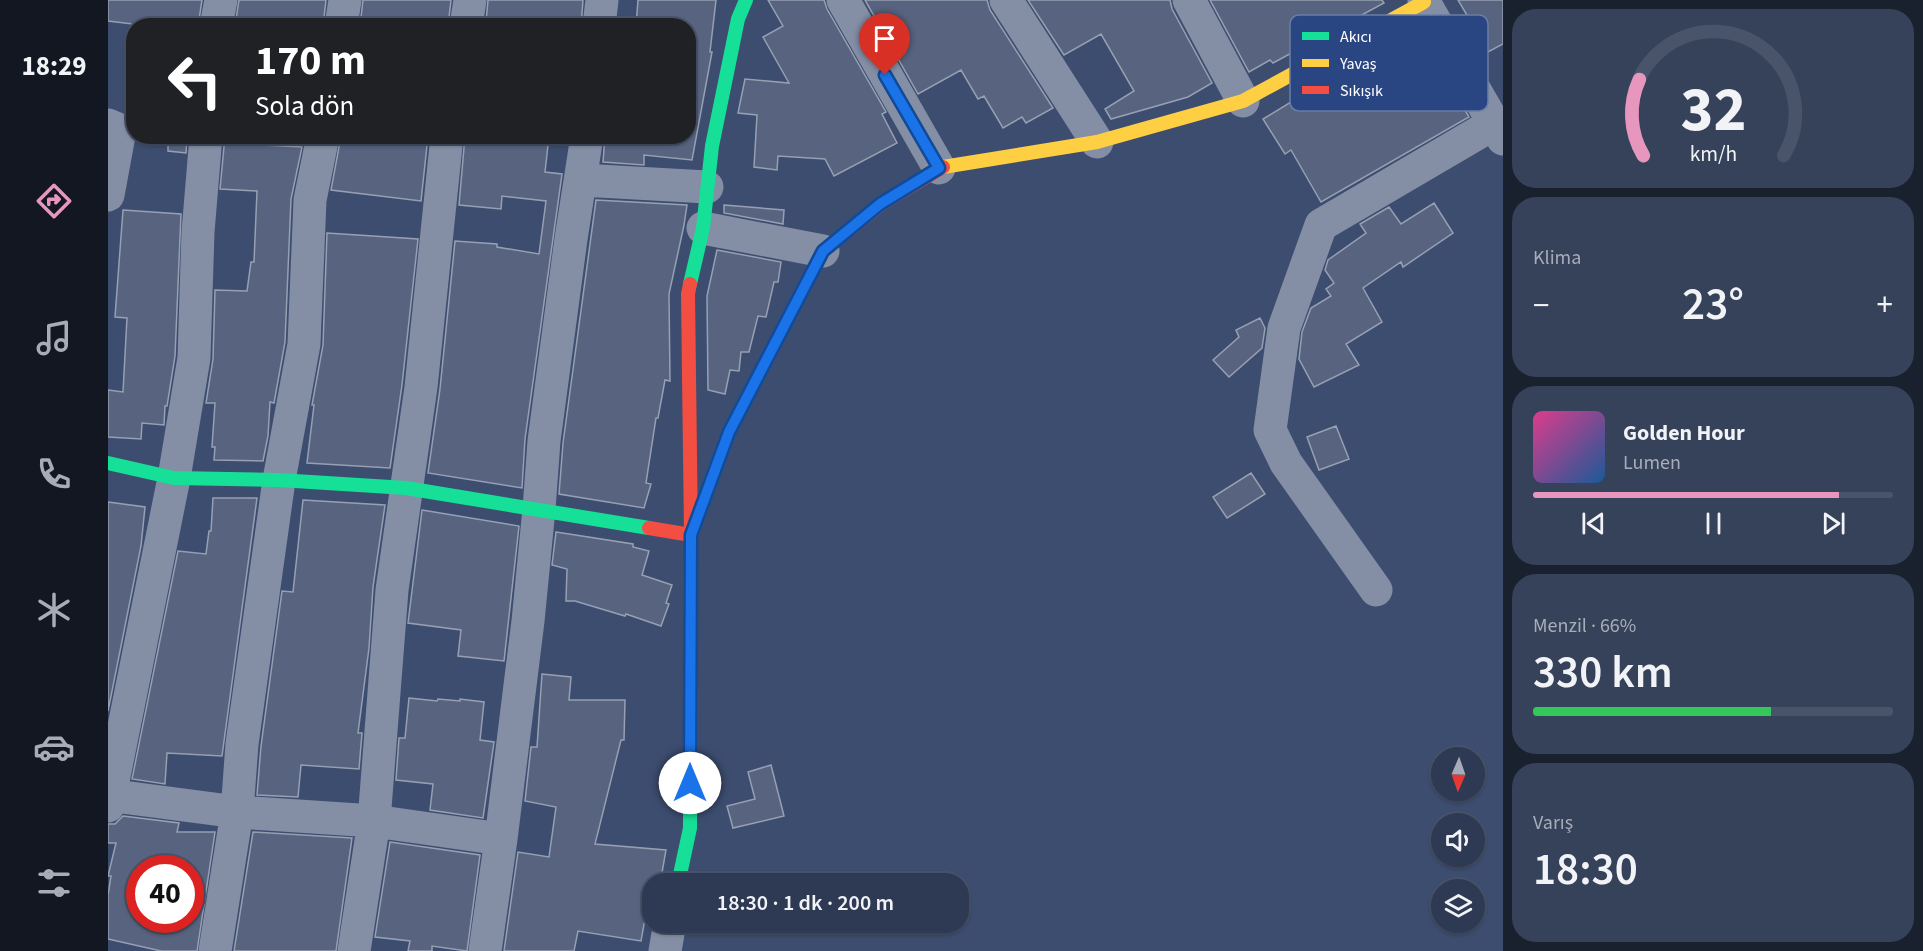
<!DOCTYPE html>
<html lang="tr">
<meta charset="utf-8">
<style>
:root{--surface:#2e3a53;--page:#36415a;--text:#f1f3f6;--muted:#a7adb8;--line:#49546a;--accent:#e797bd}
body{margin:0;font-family:"Source Sans 3",sans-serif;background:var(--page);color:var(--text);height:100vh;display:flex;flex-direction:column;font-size:22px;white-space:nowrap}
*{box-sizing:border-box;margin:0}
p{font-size:20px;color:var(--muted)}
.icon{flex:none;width:33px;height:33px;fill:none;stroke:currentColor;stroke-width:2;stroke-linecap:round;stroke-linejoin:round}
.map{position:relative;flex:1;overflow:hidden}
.panel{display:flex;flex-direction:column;gap:9px;padding:9px;background:#19202e;width:420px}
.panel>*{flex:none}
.hud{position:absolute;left:18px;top:18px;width:570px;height:126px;border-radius:24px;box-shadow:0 2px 4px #0004,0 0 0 2px var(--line);background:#202124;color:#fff;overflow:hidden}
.needle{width:39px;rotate:182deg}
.buttons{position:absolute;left:1323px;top:747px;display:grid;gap:12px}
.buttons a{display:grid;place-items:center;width:54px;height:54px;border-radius:50%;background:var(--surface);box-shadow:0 2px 4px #0004,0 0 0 2px var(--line);font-size:30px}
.speed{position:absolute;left:18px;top:855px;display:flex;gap:12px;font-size:30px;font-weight:700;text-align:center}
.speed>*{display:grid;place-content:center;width:78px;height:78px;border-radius:50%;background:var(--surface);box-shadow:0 2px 4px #0004,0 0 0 2px var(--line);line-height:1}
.speed .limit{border:9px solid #d22;background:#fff;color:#111}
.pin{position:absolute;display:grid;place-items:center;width:51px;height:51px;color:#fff;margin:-62px -26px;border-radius:50% 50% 50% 0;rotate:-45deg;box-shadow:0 0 6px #0007}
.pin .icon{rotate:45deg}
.me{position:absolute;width:66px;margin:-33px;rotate:0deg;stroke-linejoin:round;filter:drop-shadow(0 0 4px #0008)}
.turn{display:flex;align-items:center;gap:21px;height:126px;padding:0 30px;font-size:27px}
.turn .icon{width:78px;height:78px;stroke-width:2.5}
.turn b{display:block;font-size:42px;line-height:51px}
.big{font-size:45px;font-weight:600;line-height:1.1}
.panel .tile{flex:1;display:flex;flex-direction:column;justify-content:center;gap:9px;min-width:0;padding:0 21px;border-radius:24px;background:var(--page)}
.panel .dial{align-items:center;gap:0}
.dial svg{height:156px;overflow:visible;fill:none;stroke:var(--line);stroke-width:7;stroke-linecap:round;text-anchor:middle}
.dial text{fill:var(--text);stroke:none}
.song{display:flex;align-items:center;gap:18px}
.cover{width:72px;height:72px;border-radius:9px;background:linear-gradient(135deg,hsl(330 70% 55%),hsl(210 70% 35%))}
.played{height:6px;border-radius:3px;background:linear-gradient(90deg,var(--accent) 85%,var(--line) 85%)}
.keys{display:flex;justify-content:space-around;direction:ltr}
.heat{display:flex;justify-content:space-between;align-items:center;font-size:33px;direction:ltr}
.charge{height:9px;border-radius:4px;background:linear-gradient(90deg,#34c759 66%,var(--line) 0)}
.trip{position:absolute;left:534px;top:873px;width:327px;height:60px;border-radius:24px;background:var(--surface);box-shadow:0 2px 4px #0004,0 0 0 2px var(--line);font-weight:600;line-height:60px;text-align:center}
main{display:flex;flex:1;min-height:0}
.tab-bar{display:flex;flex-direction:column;width:108px;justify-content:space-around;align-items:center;background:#121721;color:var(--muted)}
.tab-bar .icon{width:42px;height:42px}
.tab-bar .active{color:var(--accent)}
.tab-bar b{font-size:27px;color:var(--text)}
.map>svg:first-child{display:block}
</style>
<main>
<nav class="tab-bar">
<b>18:29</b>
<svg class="icon active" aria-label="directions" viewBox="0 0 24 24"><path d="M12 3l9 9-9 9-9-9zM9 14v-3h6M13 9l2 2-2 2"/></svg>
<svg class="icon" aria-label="music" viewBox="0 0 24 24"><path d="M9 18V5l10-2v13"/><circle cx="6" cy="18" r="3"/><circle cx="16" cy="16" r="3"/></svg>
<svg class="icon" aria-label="phone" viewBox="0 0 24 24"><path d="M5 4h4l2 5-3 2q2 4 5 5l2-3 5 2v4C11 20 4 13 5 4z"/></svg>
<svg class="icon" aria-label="climate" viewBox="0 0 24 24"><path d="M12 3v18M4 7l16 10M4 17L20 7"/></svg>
<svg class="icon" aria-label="car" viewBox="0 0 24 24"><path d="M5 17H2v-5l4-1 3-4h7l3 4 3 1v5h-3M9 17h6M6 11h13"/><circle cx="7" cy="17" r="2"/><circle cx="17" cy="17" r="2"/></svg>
<svg class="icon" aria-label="filters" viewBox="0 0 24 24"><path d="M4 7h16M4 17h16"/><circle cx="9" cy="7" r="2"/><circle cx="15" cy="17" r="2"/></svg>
</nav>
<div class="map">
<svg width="1395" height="951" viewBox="0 0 1395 951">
<rect width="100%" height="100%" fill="#3d4d6f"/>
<path fill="#57637f" stroke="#97a0b3" stroke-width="1.5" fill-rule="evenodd" d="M0,0H94L90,26H41L0,21Z
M131,0H218L215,26H127Z
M255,0H343L340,26H252Z
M380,0H475L473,26H406L378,22Z
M530,0H608L602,52H604L584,160L536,155V165L495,162L497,136H580V26H528Z
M660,0H716L719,9L778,112L774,114L789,143L726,176L717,159L670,156L669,170L646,167L649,115L630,113L637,79L681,83L655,37L675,26Z
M757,0H879L882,10L945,108L918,123L914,117L895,128L876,96L870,99L853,70L810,94Z
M920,0H1062L1064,9L1104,83L1080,97L1003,119L997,109L1026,91L993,34L956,55Z
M1102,0H1274L1276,3L1165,63L1162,60L1141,72Z
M1350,0H1395V44L1378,53L1364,27H1366Z
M1309,27L1361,117L1213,202L1183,150L1177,154L1155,119L1188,99L1185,95Z
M60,136H79L78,153L60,151Z
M117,136H155L154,145L194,147L183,199L177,342L166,403L162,402L160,436L155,461L106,460L107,447H104L107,403H98L105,359L107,290L139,291L143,262H146L149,191L112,189Z
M233,136H320L313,201L223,190Z
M357,136H441L437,172L454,174L417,439L414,488L320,473L332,389L347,241L389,244V247L431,254L438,201L394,196L393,209L351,205Z
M488,200L579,205L576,225L561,294L562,381L557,380L550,418H548L538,483L543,484L536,508L451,494L455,443Z
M1326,203L1345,233L1295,267L1293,262L1255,288L1274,322L1238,344L1251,365L1206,387L1191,359L1194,332L1203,308L1223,296L1218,289L1226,283L1217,270L1220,260L1258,233L1252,224L1281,207L1293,224Z
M616,205L676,210L675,224L616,213Z
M15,210L73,214L67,356L59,406H57L56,425L34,423L33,439L0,437V390L15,392L19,318L7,317Z
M219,233L310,239L294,385L282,468L199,463L206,405H204L215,345Z
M609,250L673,262L670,282H666L658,317L650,316L641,352H633L631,371L622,370L617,394L600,390L599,296Z
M1152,318L1157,328L1154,348L1121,377L1105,360L1131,337L1128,330Z
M1228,426L1241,459L1211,470L1199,437Z
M1143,473L1157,494L1119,518L1105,497Z
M105,498H149L114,756L59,753L57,784L24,779L70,551L98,554L101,531H103Z
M195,500L277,505L265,587L261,648L250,733H254L251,769L193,765L190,797L149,795L153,746L174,591L185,592Z
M0,502L37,507L33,546L0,711Z
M314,510L411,526L396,661L350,656L353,630L300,623Z
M448,532L525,544V547L541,551L534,575L564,585L558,603L561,604L553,626L518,614L517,616L467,601H458L459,569L444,565Z
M434,674L463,677L461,700H517L516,740H513L487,844L558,850L552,884H544V886H543L533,941L470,931L466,951H396L410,852L441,857L448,807L417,801L423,747H429Z
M301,698L329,701L330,699L352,701V699L376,702L372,740L386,742L375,818L322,810L325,784L288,780L291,738H297Z
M663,765L676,816L625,828L619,806L647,799L640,772Z
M15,816L71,823L69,832H107L89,951H53L0,939V895L3,876H0L8,843H0V824H7ZM32,868H82V920H32Z
M145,832L244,838L228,951H126Z
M282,842L372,855L359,951L324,946V951H300L302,941L267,937Z"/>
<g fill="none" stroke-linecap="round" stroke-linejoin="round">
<path stroke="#848ea5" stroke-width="33" d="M735,0L831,168
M898,0L989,142
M1081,0L1135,101
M1316,2L1395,139
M108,26L113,0
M233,26L237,0
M358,26L362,0
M491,26L494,0
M0,125L12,130L0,195
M473,180L599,187
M595,228L715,251
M1268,590L1178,463L1162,430L1176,328L1213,225L1387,123
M0,795L129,812L266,821L393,839
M0,806L66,478L86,358L90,232L98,136
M107,951L129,812L134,744L171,480L196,344L202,200L215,136
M246,951L266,821L284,590L313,387L339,136
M377,951L393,839L420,621L431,509L436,441L463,239L479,136
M557,951L562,922"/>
<path stroke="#16e098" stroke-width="14" d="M582,284L595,228L604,146L630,19L638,0
M0,463L66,478L171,480L298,488L541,528
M570,884L582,828L583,535L621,432L656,365"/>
<path stroke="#ffcf43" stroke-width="14" d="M835,167L989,142L1135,101L1316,2L1315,0"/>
<path stroke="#f24e42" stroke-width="14" d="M656,365L715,251L773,204L835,167
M541,528L583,535L580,294L582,284"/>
</g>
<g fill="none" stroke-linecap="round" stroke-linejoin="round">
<defs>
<path id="route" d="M582,783L583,535L621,432L715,251L772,204L831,168L777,75"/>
</defs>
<use href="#route" stroke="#114b97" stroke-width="15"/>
<use href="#route" stroke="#1a73e8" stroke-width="10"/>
</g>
<rect x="1182" y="15" width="198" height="96" rx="9" fill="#294683" stroke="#697ea8" stroke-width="1.5"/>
<rect x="1194" y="32" width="27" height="8" fill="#16e098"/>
<rect x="1194" y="59" width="27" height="8" fill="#ffcf43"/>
<rect x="1194" y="86" width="27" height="8" fill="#f24e42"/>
<g font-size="16" fill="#fff">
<text x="1232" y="42">Akıcı</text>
<text x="1232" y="69">Yavaş</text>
<text x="1232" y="96">Sıkışık</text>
</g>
</svg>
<div class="buttons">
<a><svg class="needle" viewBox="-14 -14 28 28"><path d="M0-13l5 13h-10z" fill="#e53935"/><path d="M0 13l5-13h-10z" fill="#a7adb8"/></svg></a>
<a><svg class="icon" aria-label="sound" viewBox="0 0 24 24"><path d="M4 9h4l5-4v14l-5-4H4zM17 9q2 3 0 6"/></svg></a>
<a><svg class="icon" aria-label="layers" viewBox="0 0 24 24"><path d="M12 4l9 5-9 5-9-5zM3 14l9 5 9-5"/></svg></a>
</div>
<div class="speed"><div class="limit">40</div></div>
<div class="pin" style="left:777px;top:75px;background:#d93025"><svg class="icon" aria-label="arrive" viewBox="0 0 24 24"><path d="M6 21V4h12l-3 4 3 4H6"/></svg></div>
<svg class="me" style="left:582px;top:783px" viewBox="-20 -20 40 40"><circle r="19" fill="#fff"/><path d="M0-13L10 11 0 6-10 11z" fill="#1a73e8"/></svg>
<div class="trip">18:30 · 1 dk · 200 m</div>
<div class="hud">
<div class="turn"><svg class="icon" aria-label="left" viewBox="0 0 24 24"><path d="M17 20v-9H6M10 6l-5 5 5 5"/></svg><div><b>170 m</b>Sola dön</div></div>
</div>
</div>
<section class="panel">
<div class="tile dial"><svg viewBox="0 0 100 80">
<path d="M14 69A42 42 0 1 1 86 69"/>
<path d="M14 69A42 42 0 0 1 12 30" stroke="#e797bd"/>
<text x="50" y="56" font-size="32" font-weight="700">32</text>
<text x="50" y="72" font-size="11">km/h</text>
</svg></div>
<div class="tile"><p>Klima</p>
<div class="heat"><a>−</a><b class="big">23°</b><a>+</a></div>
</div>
<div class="tile">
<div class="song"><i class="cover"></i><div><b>Golden Hour</b><p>Lumen</p></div></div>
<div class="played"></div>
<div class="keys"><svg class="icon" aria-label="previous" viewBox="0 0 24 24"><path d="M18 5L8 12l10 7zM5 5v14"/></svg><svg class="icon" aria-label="pause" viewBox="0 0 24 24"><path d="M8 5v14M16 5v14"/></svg><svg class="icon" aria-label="next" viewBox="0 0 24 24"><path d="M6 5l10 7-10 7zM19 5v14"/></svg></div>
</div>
<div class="tile"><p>Menzil · 66%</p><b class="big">330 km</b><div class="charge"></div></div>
<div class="tile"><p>Varış</p><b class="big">18:30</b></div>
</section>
</main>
